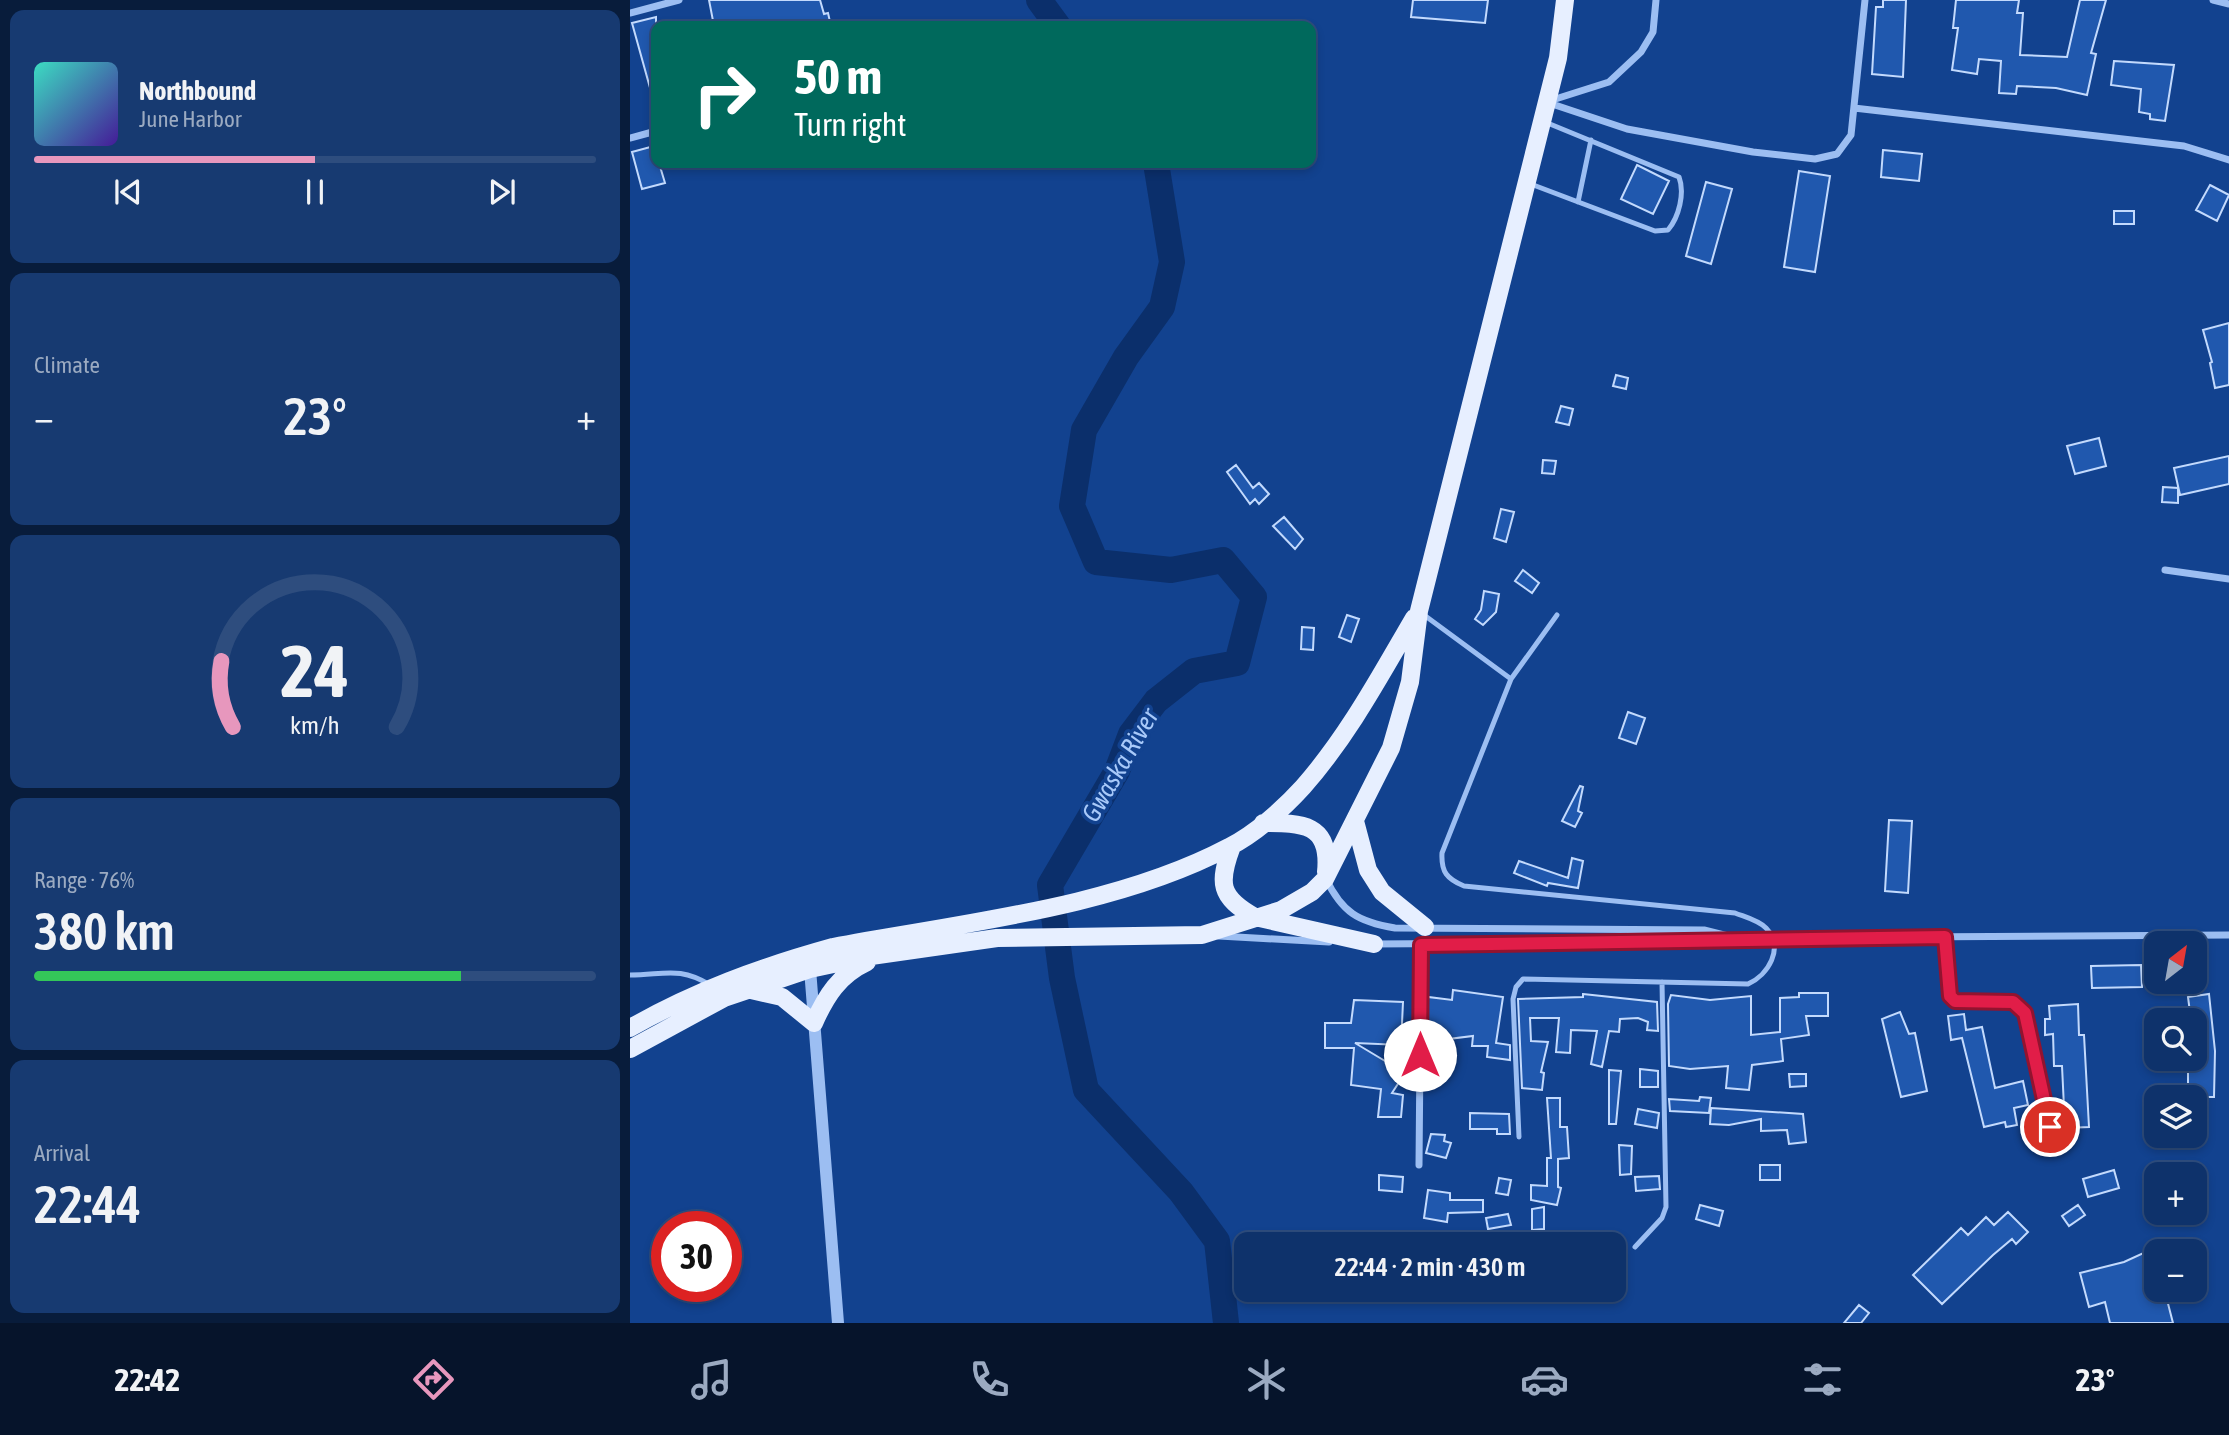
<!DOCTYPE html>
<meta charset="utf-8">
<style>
:root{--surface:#0e326b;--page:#173a71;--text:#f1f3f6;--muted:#9baac1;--line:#2e4d7e;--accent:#e797bd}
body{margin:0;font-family:"Asap Condensed",sans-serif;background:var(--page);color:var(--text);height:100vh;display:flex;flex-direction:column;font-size:26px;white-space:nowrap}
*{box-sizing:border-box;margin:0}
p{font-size:23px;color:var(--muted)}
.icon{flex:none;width:38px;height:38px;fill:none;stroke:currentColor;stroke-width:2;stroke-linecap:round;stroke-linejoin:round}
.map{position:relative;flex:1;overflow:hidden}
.side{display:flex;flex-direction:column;gap:10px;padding:10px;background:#081c3b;width:630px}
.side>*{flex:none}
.top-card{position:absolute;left:21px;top:21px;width:665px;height:147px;border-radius:14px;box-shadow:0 4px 10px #0003,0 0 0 2px var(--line);background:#00695c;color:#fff;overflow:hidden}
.needle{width:46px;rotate:31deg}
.controls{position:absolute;left:1514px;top:931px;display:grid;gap:14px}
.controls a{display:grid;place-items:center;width:63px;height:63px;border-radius:14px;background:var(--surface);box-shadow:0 4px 10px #0003,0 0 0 2px var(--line);font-size:35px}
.speed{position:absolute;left:21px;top:1211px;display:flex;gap:14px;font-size:35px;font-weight:700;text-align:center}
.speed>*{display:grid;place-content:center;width:91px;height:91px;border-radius:50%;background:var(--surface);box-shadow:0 4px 10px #0003,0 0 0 2px var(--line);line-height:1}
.speed .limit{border:10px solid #d22;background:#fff;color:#111}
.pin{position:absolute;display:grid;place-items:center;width:60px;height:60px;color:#fff;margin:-30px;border:4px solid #fff;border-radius:50%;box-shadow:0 2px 7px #0007}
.me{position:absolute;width:77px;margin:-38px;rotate:0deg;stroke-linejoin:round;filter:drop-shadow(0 0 5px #0008)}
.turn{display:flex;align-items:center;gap:24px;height:147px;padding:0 28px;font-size:32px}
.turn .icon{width:91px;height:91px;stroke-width:2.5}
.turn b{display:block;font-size:49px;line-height:60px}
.big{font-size:52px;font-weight:600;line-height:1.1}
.side .widget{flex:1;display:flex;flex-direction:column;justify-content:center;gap:10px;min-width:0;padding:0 24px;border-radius:14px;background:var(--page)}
.side .dial{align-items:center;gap:0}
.dial svg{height:182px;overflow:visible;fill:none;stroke:var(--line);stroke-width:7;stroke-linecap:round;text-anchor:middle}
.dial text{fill:var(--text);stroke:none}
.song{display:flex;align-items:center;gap:21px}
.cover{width:84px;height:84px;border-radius:10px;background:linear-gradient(135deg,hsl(170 70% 55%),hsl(260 70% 35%))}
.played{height:7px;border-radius:4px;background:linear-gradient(90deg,var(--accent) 50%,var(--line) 50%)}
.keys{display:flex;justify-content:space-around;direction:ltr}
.heat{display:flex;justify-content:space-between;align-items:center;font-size:38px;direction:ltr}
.charge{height:10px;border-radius:5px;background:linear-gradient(90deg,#34c759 76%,var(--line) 0)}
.trip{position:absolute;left:604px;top:1232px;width:392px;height:70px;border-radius:14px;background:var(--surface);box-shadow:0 4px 10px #0003,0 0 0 2px var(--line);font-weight:600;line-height:70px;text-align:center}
.tabs{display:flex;height:112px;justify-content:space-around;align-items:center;background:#06142b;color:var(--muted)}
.tabs .icon{width:49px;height:49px}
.tabs .current{color:var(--accent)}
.tabs b{font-size:32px;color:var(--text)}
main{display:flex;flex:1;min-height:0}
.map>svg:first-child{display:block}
</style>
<main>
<section class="side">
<div class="widget">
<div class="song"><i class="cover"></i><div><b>Northbound</b><p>June Harbor</p></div></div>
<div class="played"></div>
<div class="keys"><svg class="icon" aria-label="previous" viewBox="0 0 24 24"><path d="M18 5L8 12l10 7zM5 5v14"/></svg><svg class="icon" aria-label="pause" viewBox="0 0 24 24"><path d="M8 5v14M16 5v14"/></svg><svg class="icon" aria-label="next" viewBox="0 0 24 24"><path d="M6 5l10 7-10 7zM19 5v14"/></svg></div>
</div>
<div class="widget"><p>Climate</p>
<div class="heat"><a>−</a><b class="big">23°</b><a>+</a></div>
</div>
<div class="widget dial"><svg viewBox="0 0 100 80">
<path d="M14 69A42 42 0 1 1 86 69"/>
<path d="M14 69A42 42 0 0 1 9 40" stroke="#e797bd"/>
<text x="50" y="56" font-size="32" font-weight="700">24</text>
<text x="50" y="72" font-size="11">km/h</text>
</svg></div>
<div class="widget"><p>Range · 76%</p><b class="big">380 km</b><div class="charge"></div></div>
<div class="widget"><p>Arrival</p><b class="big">22:44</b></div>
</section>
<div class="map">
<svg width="1599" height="1323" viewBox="0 0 1599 1323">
<rect width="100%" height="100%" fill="#12428f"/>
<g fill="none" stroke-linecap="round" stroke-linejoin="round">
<path stroke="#0b2f6b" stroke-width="26" d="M409,0L428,26
M526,163L542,262L532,307L496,357L454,430L442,506L466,562L541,570L593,560L624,597L607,663L564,671L526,701L501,734L487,771L420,885L432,978L456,1090L551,1192L587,1241L596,1323"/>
</g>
<path fill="#2058ae" stroke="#c3dafd" stroke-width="2" d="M79,0H190L194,14L198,13L201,26H84Z
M783,0H858L855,23L781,17Z
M1253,0H1276L1273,77L1242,74L1246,7H1253Z
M1326,0H1389L1387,13H1393L1390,55L1437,57L1450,0H1476L1461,53L1466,54L1457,95L1426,88L1387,86L1386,94L1369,93L1371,61L1349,59L1347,74L1322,70L1328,28H1323Z
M26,17V95H22L2,23Z
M1484,61L1544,65L1535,121L1520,119V114L1509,112L1511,89L1481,85Z
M24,146L26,163H29L35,183L12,189L2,152Z
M1253,150L1292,154L1289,181L1251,177Z
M1007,165L1039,181L1023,214L991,199Z
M1169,171L1200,176L1185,272L1154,267Z
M1076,182L1102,189L1081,264L1056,256Z
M1580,185L1599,195L1587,221L1566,210Z
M1484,211H1504V224H1484Z
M1599,323V385L1585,388L1580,363L1582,362L1573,330Z
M986,375L998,378L996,389L983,386Z
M931,406L943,409L939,425L926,422Z
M1469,438L1476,466L1445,474L1437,446Z
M1599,456V484L1550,495L1544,468Z
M913,460L926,461L924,474L912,473Z
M606,465L623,488L629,483L639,494L629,504L625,499L620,504L597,472Z
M1533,487L1548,488V503L1532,502Z
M871,509L884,512L876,542L864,538Z
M654,517L673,539L665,549L643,526Z
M893,570L909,583L902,593L885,581Z
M854,591L869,594L866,612L853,625L845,619L851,610Z
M717,615L729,619L721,642L709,637Z
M672,627L684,628L683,650L671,649Z
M998,712L1015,718L1006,744L989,738Z
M950,786L953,787L948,811L952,813L945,827L932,821Z
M1259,820L1282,821L1278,893L1255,891Z
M942,858L953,861L948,888L918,883L917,886L884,873L889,861L938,878Z
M1511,965L1512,987L1462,988L1461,966Z
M823,990L873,997L866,1043L880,1045V1060L857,1057L858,1046H842L843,1036L819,1039V1053L796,1051L798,997L822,1000Z
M1169,993H1198V1016H1176L1179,1035L1151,1039L1153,1061L1122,1065L1119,1090L1096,1088L1098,1066L1060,1069L1039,1066L1038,1004L1041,995L1080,1000L1121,996V1035L1150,1032V998L1169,997Z
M953,994L1027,1002L1028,1031L1017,1030L1018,1022L1008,1018L990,1019L989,1032L979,1031L972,1067L961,1064L967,1031L941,1030L940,1053L926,1052L929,1018H900L901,1041L918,1042L911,1072L914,1073L912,1090L892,1088L888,999L953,997Z
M1579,994L1585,1051L1584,1097H1558V1059H1564V1020H1561L1558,997Z
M724,1000L773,1002L771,1045L725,1043L775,1073L762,1093L773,1095L771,1117H748L751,1089L721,1085L724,1048H695V1023H721Z
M1448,1004L1449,1035H1454L1459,1127L1435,1128L1432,1066H1424L1423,1034L1415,1035V1019H1420L1419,1006Z
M1270,1012L1279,1034L1285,1033L1297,1091L1271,1097L1252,1019Z
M1334,1014L1336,1030L1352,1027L1365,1088L1393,1081L1398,1105L1384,1108L1387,1125L1376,1127L1375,1122L1354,1127L1332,1038L1321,1040L1318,1016Z
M1010,1069L1028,1071V1087H1010Z
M979,1070L991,1071L986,1124H979Z
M1159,1074H1176V1086L1160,1087Z
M1070,1097L1081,1098L1079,1113L1040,1111L1039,1099L1069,1101Z
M917,1098H930V1127H937L939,1158L928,1159V1187L931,1188L927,1205L901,1200V1185L917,1186V1158H921Z
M1081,1108L1173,1114L1176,1142L1159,1144L1157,1130L1131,1131V1119L1099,1125L1080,1124Z
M1008,1109L1029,1113L1027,1128L1005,1124Z
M840,1113L879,1114L880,1134H867V1129H840Z
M801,1134L815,1135L814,1141L821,1143L816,1158L796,1153Z
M989,1145L1002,1146L1001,1174L990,1175Z
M1130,1165H1150V1180H1130Z
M1484,1170L1489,1188L1458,1197L1453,1179Z
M749,1175L773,1177L772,1192L749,1190Z
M1029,1176L1030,1189L1006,1191L1005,1177Z
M869,1178L881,1180L878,1195L866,1193Z
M798,1190L820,1193V1200H853V1212L818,1213L817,1222L794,1218Z
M1070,1205L1093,1211L1089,1226L1066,1219Z
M1448,1205L1455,1215L1439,1226L1432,1216Z
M914,1207V1229L902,1230V1209Z
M1378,1212L1398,1232L1386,1244L1382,1239L1363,1255L1312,1304L1283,1275L1331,1228L1338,1235L1356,1217L1364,1225Z
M878,1214L881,1225L858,1229L856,1218Z
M1520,1250L1526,1262V1294L1535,1292L1543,1323H1480L1475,1302L1459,1307L1450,1273L1494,1262Z
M1229,1305L1239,1313L1231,1323H1214Z"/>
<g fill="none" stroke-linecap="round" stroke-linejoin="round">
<path stroke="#9cbef2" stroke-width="5" d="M898,183L1025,231L1038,230C1049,217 1055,193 1049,177L915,122
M948,202L961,140
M794,615L881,679L812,853C811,872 817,879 834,886L1105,913C1115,917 1128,920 1136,928C1155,948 1138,975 1118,984L893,979L886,987L883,999L889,1137
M881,679L927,615
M0,975C34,975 49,966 80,985
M1005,1247L1032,1218L1036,1207L1032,982"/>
<path stroke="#9cbef2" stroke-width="7" d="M1026,0L1023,32L1011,52L979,82L916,102L997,129L1123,152L1185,159L1207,154L1221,135L1235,0
M1583,0L1599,4
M0,13L49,0
M1224,108L1554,146L1599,160
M0,138L26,131
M1535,570L1599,579
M696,879C712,912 728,922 765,928L1074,930L1102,937
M589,936L699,942
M1315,937L1320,996L1325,1001L1383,1002L1396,1013L1425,1150
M743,944L1083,942L1103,938L1599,935
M789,1165L791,945"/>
<path stroke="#9cbef2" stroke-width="12" d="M180,969L208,1323"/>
<path stroke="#e7efff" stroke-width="18" d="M725,821L738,870L752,892L795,927
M633,823C672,823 701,823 696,872
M602,846C588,883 589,897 625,917L744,944
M121,990L152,997L184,1023C196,996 209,975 237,962
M0,1028C65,991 131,967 203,947C330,923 484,908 599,847C625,834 653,809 673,787C718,736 750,676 784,618
M0,1049L94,998L180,969L241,956L367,938L572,935L651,910L682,892L695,879L761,748L780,682L789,611L928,58L935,0"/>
</g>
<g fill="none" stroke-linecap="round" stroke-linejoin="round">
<defs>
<path id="route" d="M790,1055L791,945L1315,937L1320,996L1325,1001L1383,1002L1395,1013L1420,1127"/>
</defs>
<use href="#route" stroke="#92132f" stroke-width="18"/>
<use href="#route" stroke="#e11d48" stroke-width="12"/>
</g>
<g text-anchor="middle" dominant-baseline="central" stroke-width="7" stroke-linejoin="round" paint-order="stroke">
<g font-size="26" font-style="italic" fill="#a8c9f9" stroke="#12428f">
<text transform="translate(490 765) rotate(-60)">Gwaska River</text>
</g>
</g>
</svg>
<div class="controls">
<a><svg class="needle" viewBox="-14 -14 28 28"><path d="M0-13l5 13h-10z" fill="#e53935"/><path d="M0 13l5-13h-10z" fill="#9baac1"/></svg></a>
<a><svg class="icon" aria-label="search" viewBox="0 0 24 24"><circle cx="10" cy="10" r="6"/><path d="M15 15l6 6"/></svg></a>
<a><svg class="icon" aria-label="layers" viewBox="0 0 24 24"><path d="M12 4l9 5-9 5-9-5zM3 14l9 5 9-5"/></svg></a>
<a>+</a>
<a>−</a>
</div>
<div class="speed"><div class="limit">30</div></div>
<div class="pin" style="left:1420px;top:1127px;background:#d93025"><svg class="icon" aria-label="arrive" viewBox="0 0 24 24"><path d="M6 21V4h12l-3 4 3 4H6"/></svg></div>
<svg class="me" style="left:790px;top:1055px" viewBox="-20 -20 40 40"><circle r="19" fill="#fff"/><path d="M0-13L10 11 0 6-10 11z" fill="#e11d48"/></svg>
<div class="trip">22:44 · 2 min · 430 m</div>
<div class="top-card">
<div class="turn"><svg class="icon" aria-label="right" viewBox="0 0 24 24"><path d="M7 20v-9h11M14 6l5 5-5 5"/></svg><div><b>50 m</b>Turn right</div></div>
</div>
</div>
</main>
<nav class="tabs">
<b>22:42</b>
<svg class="icon current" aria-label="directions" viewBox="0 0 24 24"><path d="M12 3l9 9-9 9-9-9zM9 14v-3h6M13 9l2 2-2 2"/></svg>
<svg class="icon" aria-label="music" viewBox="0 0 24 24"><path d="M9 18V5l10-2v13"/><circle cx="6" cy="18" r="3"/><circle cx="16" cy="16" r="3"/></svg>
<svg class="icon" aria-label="phone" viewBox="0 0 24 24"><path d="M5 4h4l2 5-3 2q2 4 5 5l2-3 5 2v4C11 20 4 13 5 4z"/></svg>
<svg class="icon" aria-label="climate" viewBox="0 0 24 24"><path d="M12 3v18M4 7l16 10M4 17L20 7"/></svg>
<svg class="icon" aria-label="car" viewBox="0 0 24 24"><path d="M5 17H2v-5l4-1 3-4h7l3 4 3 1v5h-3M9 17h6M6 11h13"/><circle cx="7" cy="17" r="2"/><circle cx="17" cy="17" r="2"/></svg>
<svg class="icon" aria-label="filters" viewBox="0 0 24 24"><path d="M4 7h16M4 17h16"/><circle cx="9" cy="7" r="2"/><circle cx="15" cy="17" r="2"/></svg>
<b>23°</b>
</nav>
